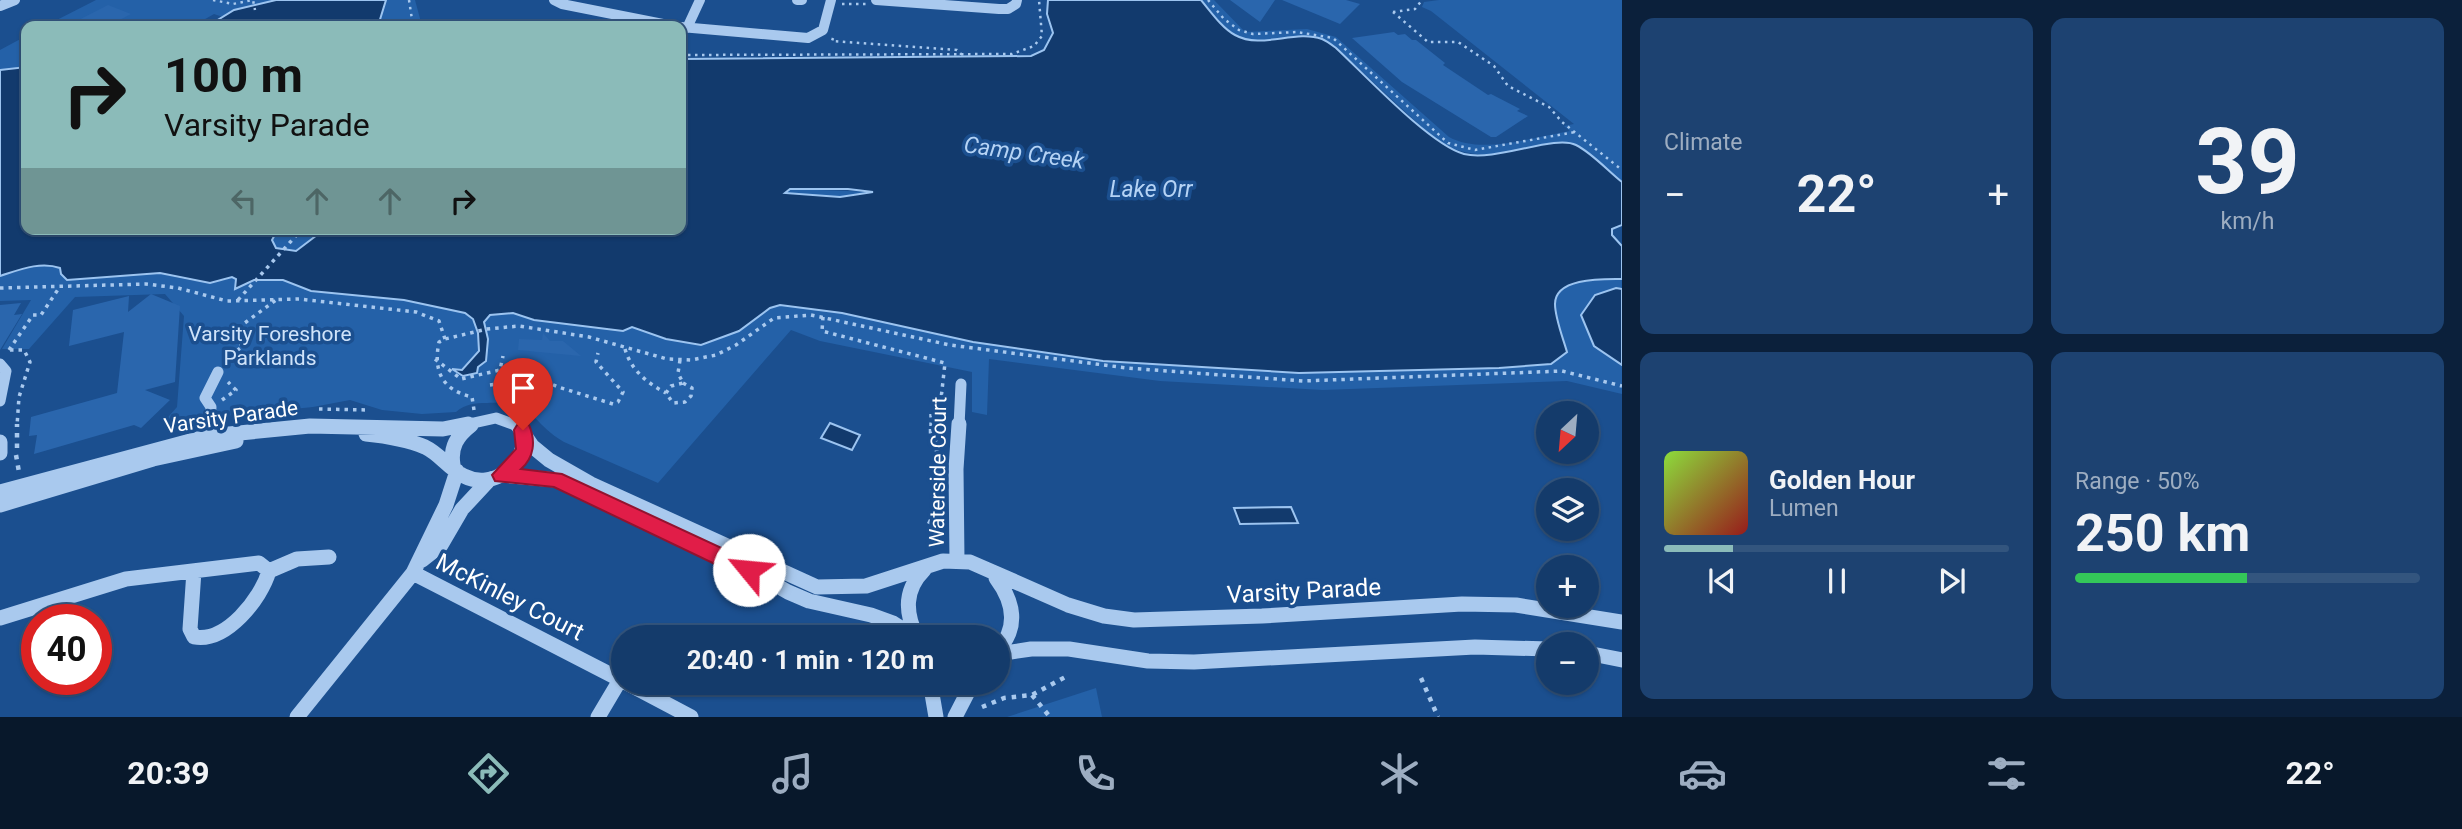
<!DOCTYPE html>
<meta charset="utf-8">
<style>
:root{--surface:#143b6b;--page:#1d4271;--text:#f1f3f6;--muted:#9dadc1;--line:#33557e;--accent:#8bbbb9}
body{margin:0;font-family:Roboto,sans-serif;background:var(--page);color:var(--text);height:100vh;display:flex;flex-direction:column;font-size:26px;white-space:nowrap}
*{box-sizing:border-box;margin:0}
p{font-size:23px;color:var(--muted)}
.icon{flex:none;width:38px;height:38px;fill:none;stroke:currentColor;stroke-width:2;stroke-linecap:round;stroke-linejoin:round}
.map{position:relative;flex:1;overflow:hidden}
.panel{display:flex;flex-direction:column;gap:18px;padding:18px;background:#0b203b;width:840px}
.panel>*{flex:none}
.top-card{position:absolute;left:21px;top:21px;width:665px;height:214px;border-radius:14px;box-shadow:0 2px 5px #0004,0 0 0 2px var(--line);background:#8bbbb9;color:#111;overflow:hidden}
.needle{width:46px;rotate:206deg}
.controls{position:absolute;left:1536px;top:401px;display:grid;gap:14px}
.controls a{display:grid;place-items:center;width:63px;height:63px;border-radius:50%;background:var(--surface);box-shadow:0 2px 5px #0004,0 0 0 2px var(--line);font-size:35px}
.speed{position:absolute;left:21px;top:604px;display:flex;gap:14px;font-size:35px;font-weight:700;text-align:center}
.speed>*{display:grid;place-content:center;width:91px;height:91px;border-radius:50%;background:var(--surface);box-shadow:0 2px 5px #0004,0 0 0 2px var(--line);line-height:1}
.speed .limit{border:10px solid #d22;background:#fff;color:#111}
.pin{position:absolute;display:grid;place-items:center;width:60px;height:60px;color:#fff;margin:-72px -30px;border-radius:50% 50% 50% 0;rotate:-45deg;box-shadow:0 0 7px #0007}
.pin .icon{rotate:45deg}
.me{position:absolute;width:77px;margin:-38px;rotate:298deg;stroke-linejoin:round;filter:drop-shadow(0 0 5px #0008)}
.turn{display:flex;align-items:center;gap:24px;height:147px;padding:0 28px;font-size:32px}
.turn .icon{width:91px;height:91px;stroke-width:2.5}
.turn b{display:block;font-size:49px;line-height:60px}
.lanes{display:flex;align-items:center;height:66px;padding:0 28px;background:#0003;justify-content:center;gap:35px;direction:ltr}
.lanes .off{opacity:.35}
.big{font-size:52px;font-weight:700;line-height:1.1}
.panel .tile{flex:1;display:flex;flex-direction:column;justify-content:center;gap:10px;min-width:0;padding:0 24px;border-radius:14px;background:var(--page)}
.panel .dial{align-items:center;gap:0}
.dial b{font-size:91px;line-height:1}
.song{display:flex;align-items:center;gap:21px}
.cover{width:84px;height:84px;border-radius:10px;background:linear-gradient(135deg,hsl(90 70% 55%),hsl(0 70% 35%))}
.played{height:7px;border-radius:4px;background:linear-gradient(90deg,var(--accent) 20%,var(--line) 20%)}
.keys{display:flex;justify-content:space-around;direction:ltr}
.heat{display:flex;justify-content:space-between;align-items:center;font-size:38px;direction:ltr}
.charge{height:10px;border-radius:5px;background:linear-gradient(90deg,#34c759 50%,var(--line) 0)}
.panel .tiles{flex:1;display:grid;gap:18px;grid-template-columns:repeat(2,1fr)}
.trip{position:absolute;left:611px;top:625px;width:399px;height:70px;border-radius:35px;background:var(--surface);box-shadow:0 2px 5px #0004,0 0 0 2px var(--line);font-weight:700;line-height:70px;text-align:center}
.menu{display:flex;height:112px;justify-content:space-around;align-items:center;background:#08182b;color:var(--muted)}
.menu .icon{width:49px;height:49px}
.menu .selected{color:var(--accent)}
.menu b{font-size:32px;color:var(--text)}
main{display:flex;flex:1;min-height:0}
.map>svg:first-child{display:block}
</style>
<main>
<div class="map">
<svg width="1622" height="717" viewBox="0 0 1622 717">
<rect width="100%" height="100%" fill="#1b4f8f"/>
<path fill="#2461a8" d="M96,0H276L234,10L223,17L214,14L193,26H45Z
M386,0H415L422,26H378Z
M1201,0H1214L1245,32L1307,29L1336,37L1449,137C1481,155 1534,137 1570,131L1564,126L1574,124L1431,11L1422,7L1424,2L1439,0H1622V182L1574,144C1527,150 1482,166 1438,142L1336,48C1332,45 1327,41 1322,39C1294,29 1262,50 1235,35C1221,28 1211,12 1201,0Z
M26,36V67L0,70V50Z
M790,189L873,192L872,194L840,197L783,193Z
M278,229H325L296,251L276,248L272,240Z
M39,265L60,268L67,280L160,273C180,279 213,287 232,277L236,279L235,288L254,280H283L299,287C331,291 448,300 468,315C475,320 478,331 479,339C480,354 473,362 462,370L454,369L463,376L478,367L488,339L484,322L490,315L513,313L535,320L623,331L632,327L666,339L701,345L739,331L770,308L780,305L842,313L973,342L1103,361L1299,373L1499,368L1551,364L1567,352C1564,338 1555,318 1555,304C1555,277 1604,279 1622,279V394L1567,381L1323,390L1160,381L989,359L987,415L972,412V372L820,341L791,330L658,483L564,442C529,422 537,401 487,403C475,403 465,404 456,412L422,414L382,410L350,400L313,407L193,419L179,425L162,424L177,407L184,316L165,294L75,297L29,349H2L31,300L0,301V276Z
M1096,688L1102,717H1007Z"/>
<path fill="#123a6d" stroke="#9cc4f0" stroke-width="2" fill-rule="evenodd" d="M276,0H386L378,26H208L234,10Z
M1048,0H1201C1211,12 1222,28 1235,35C1262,50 1294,29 1322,39C1327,41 1332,45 1336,48C1364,74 1430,145 1464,154C1496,162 1555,134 1576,145C1592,153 1608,171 1622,182V225L1612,229V235L1622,246V279C1604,279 1555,277 1555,304C1555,318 1563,338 1567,352L1551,364L1499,368L1299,373L1103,361L973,342L842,313L780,305L770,308L739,331L701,345L666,339L632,327L623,331L534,320L513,313L490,315L484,322L488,339L486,361L478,367L477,373L463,376L452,369L462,370L479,351L478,333L473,319L465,313L404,300L311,291L283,280H254L235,289L236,279L232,277L210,283L160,273L67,280L61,274L60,268C40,261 19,270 0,276V70L26,67V229H278L272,240L276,248L296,251L325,229H681V59L1031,56L1044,50L1053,33L1047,14ZM790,189H848L873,192L840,197L785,193Z
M1616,288L1622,289V365L1594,346L1581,315L1595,295Z
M830,423L860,435L852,450L821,438Z
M1291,507L1298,523L1240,524L1234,508Z"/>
<path fill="#2a66ad" d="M1230,0H1275L1260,22Z
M1282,0H1346L1360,4L1340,24Z
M108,5L131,14L108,26H67Z
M1394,32L1398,35L1405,34L1412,40H1416L1445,63L1443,65L1488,95L1491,94L1520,109L1517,111L1528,116L1496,137H1491L1402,82L1352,38Z
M151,294L180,306L175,382L145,390L170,400L141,428L134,425L34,454L37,435L29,436L31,417L117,393L124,332L69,346L73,310L129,296L128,312Z
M21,303L14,315L22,314L0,350V305Z
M543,333L550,341H563L581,356L518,350L519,339L542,340Z"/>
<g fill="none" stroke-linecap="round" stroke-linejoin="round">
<path stroke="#a9c9ee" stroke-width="2.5" stroke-dasharray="2.5 4.5" stroke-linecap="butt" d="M213,0L233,4L253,0L255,10
M409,0L413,26
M1208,0L1224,19L1239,30L1253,34L1297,32L1333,38L1448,143L1475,150L1575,132
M842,4H866
M1393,12L1428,42H1458L1494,66L1508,86L1549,107L1562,122L1622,170
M1393,12L1415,9L1422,0
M833,38L832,41L957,50L961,54
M681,55L1012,54L1034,46L1042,36L1039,0"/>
<path stroke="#a9c9ee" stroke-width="3.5" stroke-dasharray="3.5 5" stroke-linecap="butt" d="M0,288L146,284L178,288L227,301L299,299L416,312L439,321L445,339
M238,300L302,229
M823,317L822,331L945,363L941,399L931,413V426
M625,349C631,370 647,383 666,393
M9,350L33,315H41L59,288
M10,350H24L30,362L19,397L17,426
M435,359L461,379L500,370L503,356
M223,360L242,347L237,335L242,325L276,300
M680,360L678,373L683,383
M683,383L692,388L691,396L685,402L673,403L666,393L671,386Z
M490,385L510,382L527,373L558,387L613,404L618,402L623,392L596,362L598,353
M222,400L236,390L228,382
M319,409L370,410
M474,410L472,397C442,390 433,371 439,342L445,339L487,329L519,326L589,337L667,359L691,360L716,355L736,345L774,318L811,315L950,345L1127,368L1303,381L1562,371L1622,386"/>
<path stroke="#a9c9ee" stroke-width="4.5" stroke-dasharray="4.5 6" stroke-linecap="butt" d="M17,448V424
M16,455L19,472
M929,524L937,508V443L931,436V424
M1421,678L1438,717
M1032,695L1050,717
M982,707L1004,698L1032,695L1069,675"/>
<path stroke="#a9c9ee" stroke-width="10" d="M554,0L562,4L673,26
M797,0H802
M876,0L999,9H1008L1016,4L1017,0
M0,6L15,0
M681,27L808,38L823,30L831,0
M687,28L700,0"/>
<path stroke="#a9c9ee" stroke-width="11" d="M0,364L6,371L0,401
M210,426L211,407L205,398L218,372
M460,426L496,418L518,426
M959,426L961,384"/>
<path stroke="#a9c9ee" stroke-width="15" d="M517,424L532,446L549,460L591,484L817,587L866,586L943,561L970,562L1068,605L1104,616L1134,620L1262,616L1462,604L1516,605L1622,622
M366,434C386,436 406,439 425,447C440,454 449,469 464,476C493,491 526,464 524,435
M209,436L210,424
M0,442V453
M453,465C450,447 457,436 471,425
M501,475L556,480L730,559L788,592L809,601L871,615L893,623L915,637
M0,492L209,436L310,426L443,429L468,424
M0,505L153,459L236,441
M422,560L441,545L462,509L490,479
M957,560L956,469L959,424
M194,571L190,629L194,637C226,643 261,599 269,571
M269,571L297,559L329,557
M413,573L623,681
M996,578C1014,602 1019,627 998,650
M0,618L126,579L259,563L269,571
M917,637C905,613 904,590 924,570
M1587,653L1622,660
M998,654L1031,649H1069L1148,661L1194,662L1475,647L1549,649
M625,682L691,717
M930,682L936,717
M297,717L413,573L446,505L457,471
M598,717L620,680
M955,717L973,682"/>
</g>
<path fill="#e11d48" stroke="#92132f" stroke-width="2" d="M523,423L529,425C536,441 534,458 521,469L562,474L756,564L759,570L756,577L749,579L742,577L554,487L495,481L492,475L516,449L514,430L517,425Z"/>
<g text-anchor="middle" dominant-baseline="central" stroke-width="7" stroke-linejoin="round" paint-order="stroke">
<g font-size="21" fill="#cfe3fa" stroke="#1b4f8f">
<text x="270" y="334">Varsity Foreshore<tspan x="270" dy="24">Parklands</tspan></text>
</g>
<g font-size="21" fill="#fff" stroke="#1b4f8f">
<text transform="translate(231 417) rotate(-8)">Varsity Parade</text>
<text transform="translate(938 472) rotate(-89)">Waterside Court</text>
</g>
<g font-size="23" font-style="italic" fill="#b5d3f5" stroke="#1b4f8f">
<text transform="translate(1024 153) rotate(8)">Camp Creek</text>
<text x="1151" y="189">Lake Orr</text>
</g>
<g font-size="24" fill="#fff" stroke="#1b4f8f">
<text transform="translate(1304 591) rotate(-3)">Varsity Parade</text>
<text transform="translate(510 597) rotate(27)">McKinley Court</text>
</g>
</g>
</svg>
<div class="controls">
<a><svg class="needle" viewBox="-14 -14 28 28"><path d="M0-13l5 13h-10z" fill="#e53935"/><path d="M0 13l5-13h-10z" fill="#9dadc1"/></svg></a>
<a><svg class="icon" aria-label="layers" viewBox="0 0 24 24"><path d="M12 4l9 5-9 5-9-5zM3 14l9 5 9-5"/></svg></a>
<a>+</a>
<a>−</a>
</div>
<div class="speed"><div class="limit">40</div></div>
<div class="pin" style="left:523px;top:430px;background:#d93025"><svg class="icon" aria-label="arrive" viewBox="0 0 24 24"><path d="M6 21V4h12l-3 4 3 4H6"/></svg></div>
<svg class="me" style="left:749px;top:570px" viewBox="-20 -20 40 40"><circle r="19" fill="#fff"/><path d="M0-13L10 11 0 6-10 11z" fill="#e11d48"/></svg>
<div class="trip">20:40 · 1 min · 120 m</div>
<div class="top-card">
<div class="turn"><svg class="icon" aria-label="right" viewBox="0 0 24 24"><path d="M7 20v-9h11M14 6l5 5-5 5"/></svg><div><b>100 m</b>Varsity Parade</div></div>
<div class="lanes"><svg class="icon off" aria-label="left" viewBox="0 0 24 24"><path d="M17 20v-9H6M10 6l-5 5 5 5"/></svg><svg class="icon off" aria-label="ahead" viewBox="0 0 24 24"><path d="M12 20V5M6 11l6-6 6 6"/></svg><svg class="icon off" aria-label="ahead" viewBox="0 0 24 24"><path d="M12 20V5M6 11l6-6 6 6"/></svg><svg class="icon" aria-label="right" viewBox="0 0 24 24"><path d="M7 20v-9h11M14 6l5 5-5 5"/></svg></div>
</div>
</div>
<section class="panel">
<div class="tiles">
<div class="tile"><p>Climate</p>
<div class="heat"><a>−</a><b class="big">22°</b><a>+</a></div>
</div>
<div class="tile dial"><b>39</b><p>km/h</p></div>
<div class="tile">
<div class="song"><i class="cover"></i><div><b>Golden Hour</b><p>Lumen</p></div></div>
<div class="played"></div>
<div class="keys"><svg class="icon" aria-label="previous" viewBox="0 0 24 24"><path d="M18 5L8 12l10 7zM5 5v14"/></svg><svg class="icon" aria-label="pause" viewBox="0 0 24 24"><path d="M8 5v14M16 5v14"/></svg><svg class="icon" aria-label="next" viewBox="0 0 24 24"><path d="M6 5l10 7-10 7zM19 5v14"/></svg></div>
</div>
<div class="tile"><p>Range · 50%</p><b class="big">250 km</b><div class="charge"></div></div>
</div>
</section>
</main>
<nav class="menu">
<b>20:39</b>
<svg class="icon selected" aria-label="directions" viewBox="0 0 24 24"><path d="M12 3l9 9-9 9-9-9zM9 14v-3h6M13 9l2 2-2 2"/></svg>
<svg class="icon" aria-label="music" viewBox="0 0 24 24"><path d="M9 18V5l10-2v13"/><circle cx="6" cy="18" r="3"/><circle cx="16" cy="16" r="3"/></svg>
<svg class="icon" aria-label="phone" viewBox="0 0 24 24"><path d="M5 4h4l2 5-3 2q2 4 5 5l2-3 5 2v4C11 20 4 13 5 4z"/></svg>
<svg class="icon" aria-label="climate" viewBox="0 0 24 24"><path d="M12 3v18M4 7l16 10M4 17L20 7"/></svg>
<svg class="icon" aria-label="car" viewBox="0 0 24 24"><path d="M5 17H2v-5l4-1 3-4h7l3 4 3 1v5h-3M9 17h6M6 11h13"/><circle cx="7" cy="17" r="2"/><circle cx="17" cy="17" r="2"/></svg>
<svg class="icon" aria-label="filters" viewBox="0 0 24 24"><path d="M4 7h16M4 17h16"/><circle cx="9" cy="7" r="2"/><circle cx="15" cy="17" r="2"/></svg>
<b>22°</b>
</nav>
